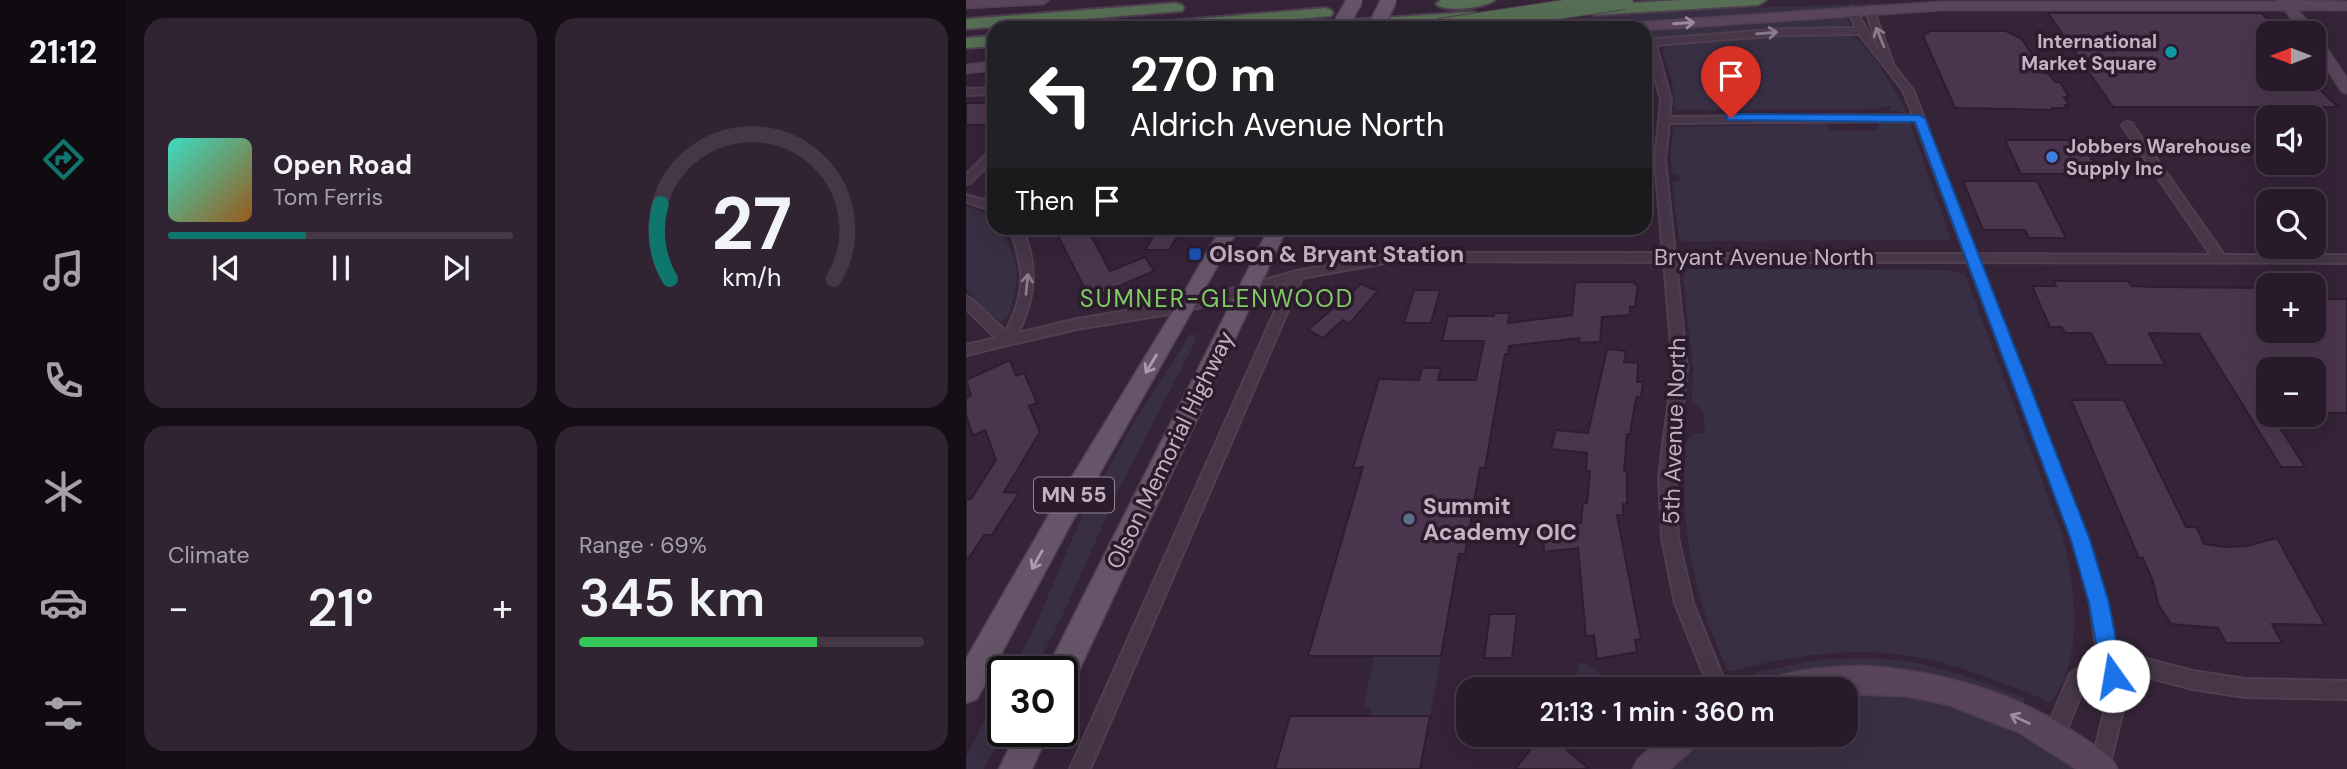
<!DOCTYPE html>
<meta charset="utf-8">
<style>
:root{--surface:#281a2a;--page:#302332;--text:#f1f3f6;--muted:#a5a1a8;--line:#443847;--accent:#0f766e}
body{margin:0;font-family:"DM Sans",sans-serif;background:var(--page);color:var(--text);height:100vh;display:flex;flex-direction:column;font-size:26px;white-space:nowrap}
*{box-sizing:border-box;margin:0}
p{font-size:23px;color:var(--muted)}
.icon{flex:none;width:38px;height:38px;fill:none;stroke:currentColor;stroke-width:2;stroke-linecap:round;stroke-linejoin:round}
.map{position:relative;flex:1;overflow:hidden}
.side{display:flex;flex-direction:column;gap:18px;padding:18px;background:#160e17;width:840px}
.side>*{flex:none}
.hud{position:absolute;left:21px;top:21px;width:665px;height:214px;border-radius:21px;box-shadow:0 7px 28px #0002,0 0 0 2px var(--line);background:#202124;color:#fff;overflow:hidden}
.needle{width:46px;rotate:270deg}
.buttons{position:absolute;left:1290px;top:21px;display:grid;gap:14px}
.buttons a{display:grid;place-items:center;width:70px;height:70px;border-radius:14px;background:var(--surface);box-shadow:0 7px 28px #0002,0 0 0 2px var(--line);font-size:35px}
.speed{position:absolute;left:21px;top:656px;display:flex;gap:14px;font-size:35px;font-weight:700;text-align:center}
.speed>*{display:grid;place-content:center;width:91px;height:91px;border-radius:50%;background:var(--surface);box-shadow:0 7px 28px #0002,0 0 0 2px var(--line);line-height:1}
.speed .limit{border:4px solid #111;border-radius:10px;background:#fff;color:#111}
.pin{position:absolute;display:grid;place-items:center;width:60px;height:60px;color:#fff;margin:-72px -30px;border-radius:50% 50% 50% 0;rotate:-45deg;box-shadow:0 0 7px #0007}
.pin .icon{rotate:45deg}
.me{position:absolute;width:77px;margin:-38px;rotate:347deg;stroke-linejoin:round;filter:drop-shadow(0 0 5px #0008)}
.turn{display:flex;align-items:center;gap:24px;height:147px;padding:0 28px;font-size:32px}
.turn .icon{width:91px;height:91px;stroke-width:2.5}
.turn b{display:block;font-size:49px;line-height:60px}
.then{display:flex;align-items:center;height:66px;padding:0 28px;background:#0003;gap:14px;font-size:26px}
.big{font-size:52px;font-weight:600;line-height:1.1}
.side .widget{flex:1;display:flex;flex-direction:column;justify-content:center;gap:10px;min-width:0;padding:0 24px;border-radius:21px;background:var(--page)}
.side .dial{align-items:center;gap:0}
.dial svg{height:182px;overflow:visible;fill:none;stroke:var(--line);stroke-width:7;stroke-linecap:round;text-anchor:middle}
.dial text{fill:var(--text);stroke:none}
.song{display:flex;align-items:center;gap:21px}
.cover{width:84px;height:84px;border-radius:10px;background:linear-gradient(135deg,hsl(170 70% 55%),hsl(30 70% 35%))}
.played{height:7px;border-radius:4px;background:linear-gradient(90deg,var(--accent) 40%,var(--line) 40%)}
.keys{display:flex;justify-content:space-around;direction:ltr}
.heat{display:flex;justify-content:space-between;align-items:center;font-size:38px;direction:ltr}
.charge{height:10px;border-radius:5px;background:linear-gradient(90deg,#34c759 69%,var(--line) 0)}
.side .tiles{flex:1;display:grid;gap:18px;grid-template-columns:repeat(2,1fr)}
.trip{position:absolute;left:490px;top:677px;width:402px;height:70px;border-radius:21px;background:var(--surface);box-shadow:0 7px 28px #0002,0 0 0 2px var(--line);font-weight:600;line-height:70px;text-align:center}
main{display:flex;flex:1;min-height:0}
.menu{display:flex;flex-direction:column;width:126px;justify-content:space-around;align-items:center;background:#100a11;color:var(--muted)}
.menu .icon{width:49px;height:49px}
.menu .selected{color:var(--accent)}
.menu b{font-size:32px;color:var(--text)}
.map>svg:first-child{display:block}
</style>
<main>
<nav class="menu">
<b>21:12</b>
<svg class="icon selected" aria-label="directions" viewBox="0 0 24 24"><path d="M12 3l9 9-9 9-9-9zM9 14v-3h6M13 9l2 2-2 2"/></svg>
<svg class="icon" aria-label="music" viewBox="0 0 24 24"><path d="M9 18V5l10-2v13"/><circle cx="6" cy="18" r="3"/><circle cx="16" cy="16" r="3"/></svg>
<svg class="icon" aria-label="phone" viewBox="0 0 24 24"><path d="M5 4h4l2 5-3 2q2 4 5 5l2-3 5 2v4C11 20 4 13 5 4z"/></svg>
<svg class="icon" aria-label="climate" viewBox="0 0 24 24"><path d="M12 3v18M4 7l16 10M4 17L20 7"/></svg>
<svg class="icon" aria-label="car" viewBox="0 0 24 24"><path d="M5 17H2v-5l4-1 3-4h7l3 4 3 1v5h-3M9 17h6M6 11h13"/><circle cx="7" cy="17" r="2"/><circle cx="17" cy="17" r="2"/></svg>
<svg class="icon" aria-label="filters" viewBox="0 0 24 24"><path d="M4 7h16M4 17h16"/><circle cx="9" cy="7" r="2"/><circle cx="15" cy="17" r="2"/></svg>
</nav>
<section class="side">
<div class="tiles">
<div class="widget">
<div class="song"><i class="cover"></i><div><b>Open Road</b><p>Tom Ferris</p></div></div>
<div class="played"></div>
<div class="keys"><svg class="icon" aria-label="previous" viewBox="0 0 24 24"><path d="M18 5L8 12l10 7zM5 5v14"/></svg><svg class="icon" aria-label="pause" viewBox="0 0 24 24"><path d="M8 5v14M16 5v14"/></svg><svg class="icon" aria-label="next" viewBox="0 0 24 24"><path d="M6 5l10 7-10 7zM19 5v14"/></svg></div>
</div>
<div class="widget dial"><svg viewBox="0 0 100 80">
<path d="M14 69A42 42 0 1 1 86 69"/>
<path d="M14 69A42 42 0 0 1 10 36" stroke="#0f766e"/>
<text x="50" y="56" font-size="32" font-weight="700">27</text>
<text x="50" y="72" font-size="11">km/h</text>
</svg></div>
<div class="widget"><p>Climate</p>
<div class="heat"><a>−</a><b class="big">21°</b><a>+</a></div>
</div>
<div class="widget"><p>Range · 69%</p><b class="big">345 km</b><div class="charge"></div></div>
</div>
</section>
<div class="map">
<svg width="1381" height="769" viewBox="0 0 1381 769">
<rect width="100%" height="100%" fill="#352338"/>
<path fill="#392f44" d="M1048,0L1049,2C868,4 690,28 510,28L554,22L739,9Z
M872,16L883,20L884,26L679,40V30Z
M855,34C866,34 878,33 888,38C902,44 935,98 941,114L924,110V106L910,109L709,110L706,82L696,50L700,46Z
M914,123H944L985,240L717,241L713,239L706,183L715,179L714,176L706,174L704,149L708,127L861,124L865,131L911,130Z
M0,206L16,212L28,222V228H32C49,251 56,271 47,300C45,308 44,315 39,320L34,321L12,304L0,288Z
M726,269L983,270L999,275L1096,534C1109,583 1119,659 1085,702C1048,688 1012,672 974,662C904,644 832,653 763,672C727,600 713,522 720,443L727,434L739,433L737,412L726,400L727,368L717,278L720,270Z
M224,334L231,335L228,344L152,491L99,610L68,672H45L68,629L119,509L169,421Z
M408,656H475L464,716H403L405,707H397Z
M855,659C882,659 911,657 938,661C980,668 1019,683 1058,698V709L1017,695L998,683L926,667L891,665L838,669L821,673L794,685L787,673Z
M613,662L622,664L635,673L639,689H607Z
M37,687V732L18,769H0V756Z
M880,693C973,694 1033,719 1109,769H704L747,735H880Z"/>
<path fill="#4b354e" stroke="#2d1d2f" stroke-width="2" d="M1082,13H1295L1317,33H1302V79H1343L1372,107H1147Z
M964,31H1040L1056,39L1076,71L1084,75L1089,82H1094L1103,97H1098L1103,105H1099L1101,108H1086L1087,110L989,108L957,36Z
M0,103H28V115L18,125H0Z
M1039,140H1118L1125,159L1140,174H1055Z
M997,181H1071L1100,238H1063L1059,230H1017Z
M88,228H121L144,271L179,257L188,271L124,299Z
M193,228H216L203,250H179Z
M1088,281H1162L1165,286L1190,287L1302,288V331H1348V299H1381V413H1348V369H1302V415H1306L1339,467H1315L1233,334L1183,333L1199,365H1141L1125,333H1099L1096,327H1084L1066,286H1090Z
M612,282H669L668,284L672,285L669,307H664V315L636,317L634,342L613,343V338L543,346L542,354H539L519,468H514L499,554H493L475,656H342L397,467L387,468L413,379L453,380L456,368H475L472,380H510L518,341H476L482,316H528V313H544L542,323L606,315L609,284Z
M395,284L412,291L383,324L377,320L357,338L342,330Z
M448,290H474L465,323H438Z
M641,349L660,351L658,362L672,363L671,382H677L675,398L671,397L669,403L664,434H661L658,471H661V504H657V515H651L675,639L669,640L671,652L631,659L628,635L620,636L612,548L578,552L576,528L615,523L617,503H621L624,471H620L621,453L585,449L590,430L622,433Z
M44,360L50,376L58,373L71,403L63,406L74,432L38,492L53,493L26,535H18L0,562V499H5L30,460L19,430L7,436L0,415V398L5,395L0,380Z
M1105,400H1158L1220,527H1230L1238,544L1259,547L1281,546L1311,538L1359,625L1306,624L1316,643H1260L1252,628L1205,624L1192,604L1187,581L1177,558H1173Z
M524,614H551L546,658H518Z
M324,716H464L454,769H309Z
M557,735H613L601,750L623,769H549L568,745Z"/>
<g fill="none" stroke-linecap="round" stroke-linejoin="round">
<defs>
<path id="street" d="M886,7C893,13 906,41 914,51L899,9L903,6L907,9L928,66L947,90L1011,254L1245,255L1156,125L1161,122L1165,123L1258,255H1381V263L1014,262L1122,540L1142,603L1149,651L1227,671L1279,679L1381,681V699L1279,697L1227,689L1154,670L1161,694L1143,767L1142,769H1124L1143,694L1136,673L1118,687L1095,743L1088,746L1081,743L1078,736L1104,674L1131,654L1124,603L1106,540L1002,262H710L721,368L709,477L712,538L727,603L762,690H744L709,603L696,538L693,477L707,368L698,262L430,261L336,278L124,769H104L322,282L221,311L111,329L0,355V345L30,338L0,309V296C9,300 30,323 40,331C61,290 58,270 44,228H56C72,265 70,297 52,333L111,319L221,301L331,271L430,253H697L689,160L695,100L679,40L817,29L890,28L882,10ZM893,34L937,90L947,115L703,117L705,100L690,45L817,35ZM949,121L999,254H709L699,160L703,123Z
M28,88V94L0,95V89Z
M28,150V159L4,183L0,184V175L24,151Z
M0,195L28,203V211L0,202Z"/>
<path id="secondary" d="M0,0H83L77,4L0,8Z
M1312,0L1381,2V10H1332L1350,33L1348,36V33H1336L1319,10H975L679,30L643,28L650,24L975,2H1313Z
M1348,36L1353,37L1381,78V93L1376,92L1348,49Z
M28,62V70L0,73V65Z
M898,666C978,671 1054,694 1120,740C1133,749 1145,755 1151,769H1111L1052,732L983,705L941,696L880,694V690H798L802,680C832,668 867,667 898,666Z
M699,735H735L731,745L704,769H667L672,759Z"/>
<path id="primary" d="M255,228H273L102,529L11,699L0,703V659L84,513L212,303Z
M303,228H321L107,683L96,687V672H81L85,661Z
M51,732H83L66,769H33Z"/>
<path id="highway" d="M475,0H529C519,8 480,13 470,4Z
M715,0H800L792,5L628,15L620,10L628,5Z
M210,3L216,5L218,8L216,11L0,29V19Z
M359,8L365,10L367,13L365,16L238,28H173L181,23Z
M506,12L512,14L514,17L512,20L411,28H329L337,23Z
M28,36V46L0,48V38Z"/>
</defs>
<use href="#street" stroke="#503f51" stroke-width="4"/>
<use href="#secondary" stroke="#503f51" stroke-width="3"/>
<use href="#primary" stroke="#503f51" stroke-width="3"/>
<use href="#highway" stroke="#4e3e50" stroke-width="4"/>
<use href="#street" fill="#463648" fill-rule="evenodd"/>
<use href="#secondary" fill="#59445b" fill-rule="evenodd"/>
<use href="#primary" fill="#665468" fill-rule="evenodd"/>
<use href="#highway" fill="#566e53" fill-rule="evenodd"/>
<defs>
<path id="primary-bridge" d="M373,28L389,0
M409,28L423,0"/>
<path id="highway-bridge" d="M473,28L658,0"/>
</defs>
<use href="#primary-bridge" stroke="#503f51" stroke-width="18" stroke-linecap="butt"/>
<use href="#highway-bridge" stroke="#4e3e50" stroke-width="20" stroke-linecap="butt"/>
<use href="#primary-bridge" stroke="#665468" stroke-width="15"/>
<use href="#highway-bridge" stroke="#566e53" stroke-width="18"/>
</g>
<defs><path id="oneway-shaft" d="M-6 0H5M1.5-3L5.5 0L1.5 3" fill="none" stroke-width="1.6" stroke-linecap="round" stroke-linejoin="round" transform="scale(1.75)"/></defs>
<g stroke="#9e8b9f">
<use href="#oneway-shaft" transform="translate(718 23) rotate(-4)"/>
<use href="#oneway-shaft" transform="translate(1054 719) rotate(-155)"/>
</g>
<g stroke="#8b7a8c">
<use href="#oneway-shaft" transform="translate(801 33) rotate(-5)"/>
<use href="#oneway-shaft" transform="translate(914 37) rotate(-112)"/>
<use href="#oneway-shaft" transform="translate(61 284) rotate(-84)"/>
</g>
<g stroke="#ac9aad">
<use href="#oneway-shaft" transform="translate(185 364) rotate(121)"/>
<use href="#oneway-shaft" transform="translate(71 560) rotate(119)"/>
</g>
<path fill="#1a73e8" stroke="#114b97" stroke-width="2" d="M765,114L953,115L959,118L1124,540L1143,603L1157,676L1154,683L1147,686L1139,683L1136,676L1123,603L1105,540L949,122L761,120V115Z"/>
<circle fill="#0f9aa8" stroke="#2b1b2d" stroke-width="2.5" cx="1205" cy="52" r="7"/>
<circle fill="#3f7fe0" stroke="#2b1b2d" stroke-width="2.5" cx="1086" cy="157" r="7"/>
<rect fill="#1a4fb4" stroke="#2b1b2d" stroke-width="2.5" x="222" y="247" width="14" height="14" rx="3.5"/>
<circle fill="#5c6f8a" stroke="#2b1b2d" stroke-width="2.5" cx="443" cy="519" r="7"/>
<g text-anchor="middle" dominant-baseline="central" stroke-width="7" stroke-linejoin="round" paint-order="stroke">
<g font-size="19" font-weight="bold" fill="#c3b1c4" stroke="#2b1b2d" text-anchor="end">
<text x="1191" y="41">International<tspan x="1191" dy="22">Market Square</tspan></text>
<text x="1100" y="146" text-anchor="start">Jobbers Warehouse<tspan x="1100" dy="22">Supply Inc</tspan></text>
</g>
<rect fill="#2b1b2d" stroke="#958497" stroke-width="2" x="68" y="477.5" width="80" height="35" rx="5"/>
<g font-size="21" font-weight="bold" fill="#c3b1c4">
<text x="108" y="495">MN 55</text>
</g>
<g font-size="23" font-weight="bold" fill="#c3b1c4" stroke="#2b1b2d" text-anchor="start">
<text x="243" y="254">Olson &amp; Bryant Station</text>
<text x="457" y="506">Summit<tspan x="457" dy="26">Academy OIC</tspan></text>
</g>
<g font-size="23" fill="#c3b1c4" stroke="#2b1b2d">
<text x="798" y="257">Bryant Avenue North</text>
<text transform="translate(708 431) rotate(-88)">5th Avenue North</text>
<text transform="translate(204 450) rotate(-64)">Olson Memorial Highway</text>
</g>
<g font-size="24" letter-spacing="2" fill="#80cc64" stroke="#2b1b2d">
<text x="251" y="298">SUMNER-GLENWOOD</text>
</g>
</g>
</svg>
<div class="buttons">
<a><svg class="needle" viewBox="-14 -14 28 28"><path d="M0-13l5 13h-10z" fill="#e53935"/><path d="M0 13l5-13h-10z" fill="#a5a1a8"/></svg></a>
<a><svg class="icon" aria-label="sound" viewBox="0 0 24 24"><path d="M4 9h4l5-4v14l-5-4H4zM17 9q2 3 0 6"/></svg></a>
<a><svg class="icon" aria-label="search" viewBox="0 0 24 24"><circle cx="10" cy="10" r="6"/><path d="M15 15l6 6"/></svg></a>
<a>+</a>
<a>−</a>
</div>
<div class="speed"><div class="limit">30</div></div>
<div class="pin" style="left:765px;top:118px;background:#d93025"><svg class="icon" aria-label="arrive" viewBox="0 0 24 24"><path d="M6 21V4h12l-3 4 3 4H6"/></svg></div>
<svg class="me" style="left:1147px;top:676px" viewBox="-20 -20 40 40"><circle r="19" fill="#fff"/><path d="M0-13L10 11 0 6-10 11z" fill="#1a73e8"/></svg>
<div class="trip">21:13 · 1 min · 360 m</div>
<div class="hud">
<div class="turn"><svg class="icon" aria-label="left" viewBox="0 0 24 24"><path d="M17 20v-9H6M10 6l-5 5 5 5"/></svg><div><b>270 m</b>Aldrich Avenue North</div></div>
<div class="then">Then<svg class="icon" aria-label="arrive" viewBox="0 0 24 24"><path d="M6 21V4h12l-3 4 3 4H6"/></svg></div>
</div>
</div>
</main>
